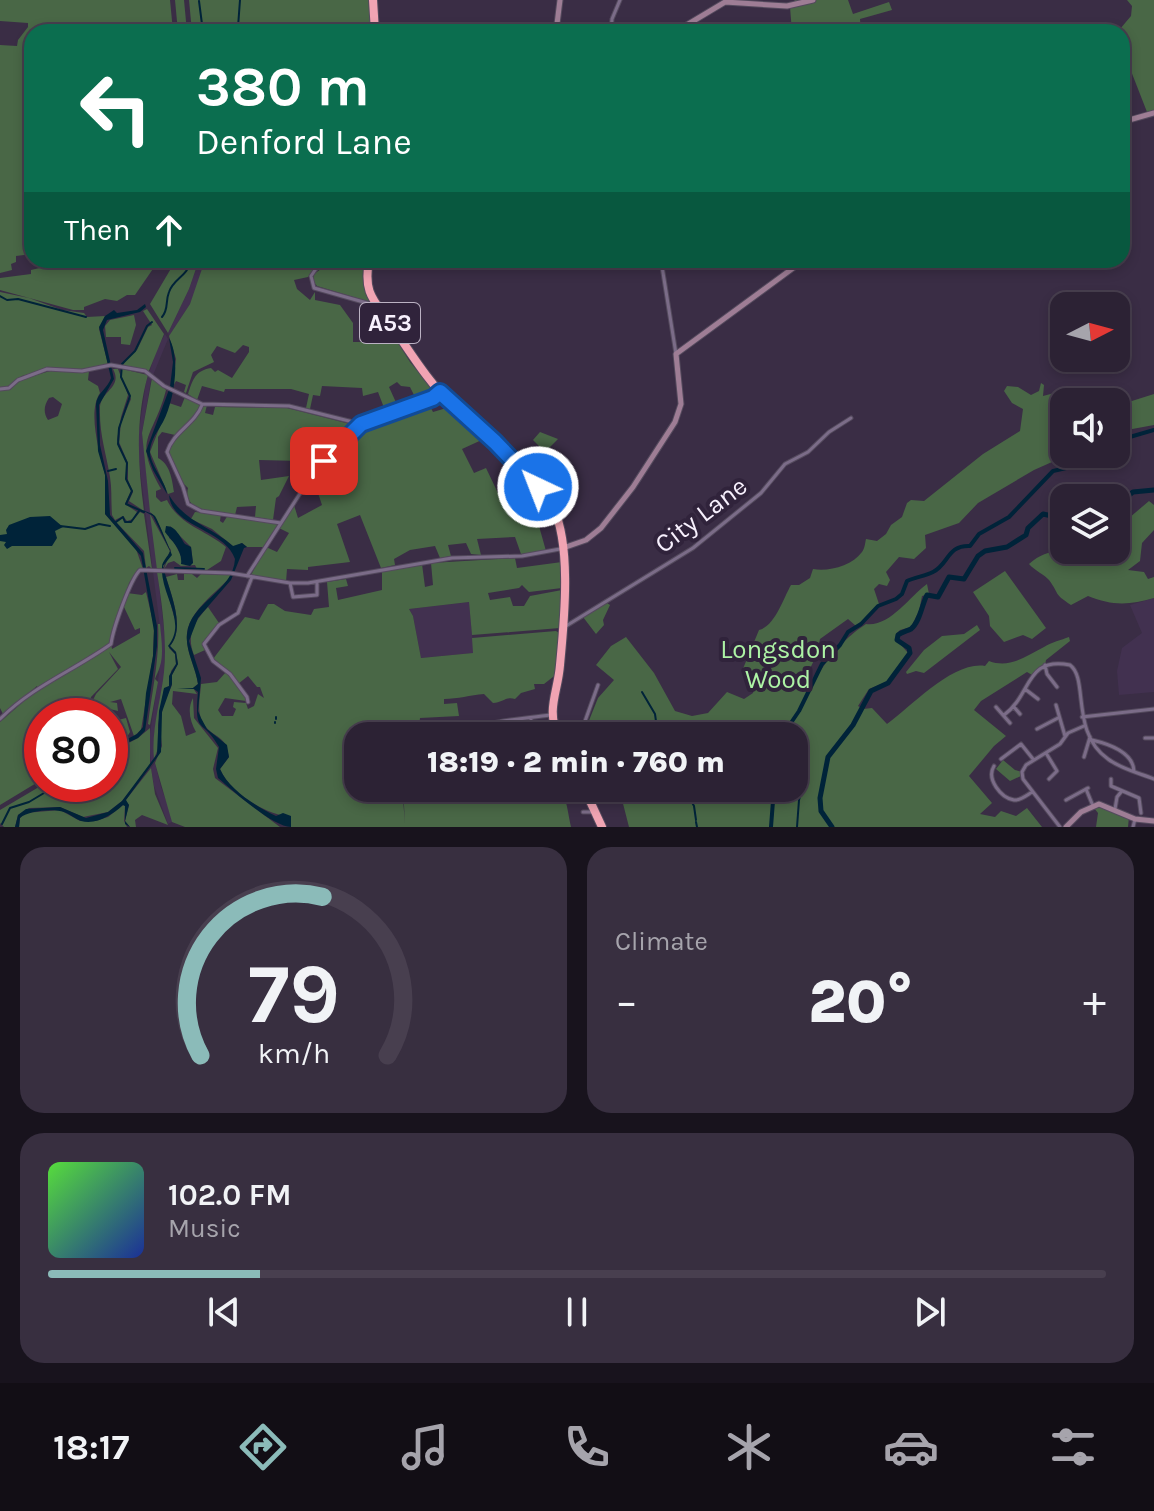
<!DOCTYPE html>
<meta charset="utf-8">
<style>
:root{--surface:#2c2234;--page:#382f40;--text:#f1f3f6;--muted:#a6a4ac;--line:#483f4f;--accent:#8bbbb9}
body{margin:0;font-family:Karla,sans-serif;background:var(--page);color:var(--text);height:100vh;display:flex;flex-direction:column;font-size:30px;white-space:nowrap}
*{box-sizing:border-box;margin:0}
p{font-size:26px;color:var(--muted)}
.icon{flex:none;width:44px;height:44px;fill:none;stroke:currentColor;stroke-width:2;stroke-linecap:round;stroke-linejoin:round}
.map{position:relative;height:827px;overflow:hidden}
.drawer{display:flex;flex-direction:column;gap:20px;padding:20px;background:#18131d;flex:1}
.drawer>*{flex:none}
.hud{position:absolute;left:24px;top:24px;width:1106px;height:244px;border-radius:24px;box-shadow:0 4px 12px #0003,0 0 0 2px var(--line);background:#0b6e4f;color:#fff;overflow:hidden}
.needle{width:52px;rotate:84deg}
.controls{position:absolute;left:1050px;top:292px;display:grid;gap:16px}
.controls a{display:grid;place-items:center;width:80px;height:80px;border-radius:16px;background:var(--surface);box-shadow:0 4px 12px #0003,0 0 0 2px var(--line);font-size:40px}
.speed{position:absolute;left:24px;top:698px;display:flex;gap:16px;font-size:40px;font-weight:700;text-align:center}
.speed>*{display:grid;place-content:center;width:104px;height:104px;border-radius:50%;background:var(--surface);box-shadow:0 4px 12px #0003,0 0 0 2px var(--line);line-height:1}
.speed .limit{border:12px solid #d22;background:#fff;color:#111}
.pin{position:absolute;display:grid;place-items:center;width:68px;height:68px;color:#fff;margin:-34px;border-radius:16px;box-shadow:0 4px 12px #0006}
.me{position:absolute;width:88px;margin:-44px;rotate:317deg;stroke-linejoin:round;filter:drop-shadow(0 0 6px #0008)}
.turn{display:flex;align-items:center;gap:28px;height:168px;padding:0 40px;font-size:36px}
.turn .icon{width:104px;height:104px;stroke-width:2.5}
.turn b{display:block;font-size:56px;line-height:68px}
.then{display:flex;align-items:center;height:76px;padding:0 40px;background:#0003;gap:16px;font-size:30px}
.big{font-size:60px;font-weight:800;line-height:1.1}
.drawer .card{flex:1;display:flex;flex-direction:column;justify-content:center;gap:12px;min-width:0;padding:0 28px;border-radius:24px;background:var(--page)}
.drawer .dial{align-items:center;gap:0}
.dial svg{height:208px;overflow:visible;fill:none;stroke:var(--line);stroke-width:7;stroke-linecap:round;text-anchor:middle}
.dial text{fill:var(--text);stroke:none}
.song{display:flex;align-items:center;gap:24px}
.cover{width:96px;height:96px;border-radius:12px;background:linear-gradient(135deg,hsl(110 70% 55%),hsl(230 70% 35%))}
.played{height:8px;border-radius:4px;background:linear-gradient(90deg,var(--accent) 20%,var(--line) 20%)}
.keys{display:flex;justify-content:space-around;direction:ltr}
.heat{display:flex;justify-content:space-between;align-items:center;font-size:44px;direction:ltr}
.drawer .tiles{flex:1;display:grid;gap:20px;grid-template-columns:1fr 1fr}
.card:last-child{grid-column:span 2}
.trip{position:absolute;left:344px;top:722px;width:464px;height:80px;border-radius:24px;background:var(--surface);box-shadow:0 4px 12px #0003,0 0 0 2px var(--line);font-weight:800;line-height:80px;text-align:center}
.tabs{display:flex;height:128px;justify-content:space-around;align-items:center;background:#120e15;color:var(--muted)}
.tabs .icon{width:56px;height:56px}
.tabs .on{color:var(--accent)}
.tabs b{font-size:36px;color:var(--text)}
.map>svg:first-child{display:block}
</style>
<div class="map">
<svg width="1154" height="827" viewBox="0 0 1154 827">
<rect width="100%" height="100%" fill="#3a2d45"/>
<path fill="#423150" d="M199,260H205L199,282L190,304L169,336L168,333L189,289Z
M165,334L168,339L151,380L142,433L165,639L164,677L154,735V759L151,764L149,740L159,674L161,635L137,445L146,382L157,349Z
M1154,598V692L1119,695L1117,671L1122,648L1142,633L1130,605Z
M469,602L474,653L421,658L413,616L409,609Z
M155,763L161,787L174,821L168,824L154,786L151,768Z"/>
<path fill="#496746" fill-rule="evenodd" d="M0,0H170L173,31L32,32V254L16,256V262L11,264L12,270L0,273V45L17,46L18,40L28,27V23L0,21Z
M175,0H184L187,32H178Z
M189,0H369L373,32H192Z
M795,0H848L853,14L889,2L892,10L860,19L861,32H845V29L837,28V32H792L790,7Z
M1127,0H1154V111L1147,112L1131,71L1122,58V32H1111L1120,29L1131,16L1132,6Z
M46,260H156L157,263L135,295H127L117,301L105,299L84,307V310H73L0,290V278L31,274V270L48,266Z
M176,260H199L189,289L168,333L150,304Z
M205,260H276L272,261V266L303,263L315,267L308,277L294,280L297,289L310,300L315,292V300L340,305L353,323V342H377V336L388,334L390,330L410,362L437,394L417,401L410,387L401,386L397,382L389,387L399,409L386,413L378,392L363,396L362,388L322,386L320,396L313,395L310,409L306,408L309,394L291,389H225L224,392L202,386L197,400L188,394C193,379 195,371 211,368L215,372L218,370L232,378L249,352V347L243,345L235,353L217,346L211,355L214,362L193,372L186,393L184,392L186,385L176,381L172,388L176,359L169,336L190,304Z
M325,260L336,263L337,260H366L364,281L370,302L317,286L313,281L314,274L321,269Z
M0,292L29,298L62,310L84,313L87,317L105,316L99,329L108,364L79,370L49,368L22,376L7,387H0Z
M147,309L164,334L148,373L122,367L126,360L137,350L148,327L152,325L143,311Z
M134,315L136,325L130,345L121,344V337H106L105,326L110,320Z
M57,369L76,372L89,371L88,380L98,386L100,393C87,412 100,454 105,475C107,486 106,502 105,514L136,549L143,569H138L129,583L127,593L142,595L146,592L154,626L153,656L141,730L134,736L121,699L110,702L117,703L118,711L97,706L92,702L96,694L121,667L109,652L118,669L91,697L90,703L95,707L116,714L110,719V716H42V775L36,779L38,782L0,805V722L38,689L37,686L3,714L0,708V390H10L19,380ZM53,397L62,404L58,416L48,420C43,413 44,405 49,398ZM123,605L135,630L140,628V633L112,649C108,634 117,619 123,605Z
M113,369H118L128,395L121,417L117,440L127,465L126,480L131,491L125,504L137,512L133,519L127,521L123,516L115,520L112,515C111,502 112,489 110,477C106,452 99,434 100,407C101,391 123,387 113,369Z
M122,369L148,375C135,421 138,465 144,511L129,501L133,492L128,480V463L119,442L121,423L131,399L121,376Z
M152,378L166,390C153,440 132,437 161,489L156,491V497L161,502L167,500C179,525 206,530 226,547L221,561L204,572L198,571L195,565L181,566L174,561L168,563L164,569L171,550C162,539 161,520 150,512L142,433ZM170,526L191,547L193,563L182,558L174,542L169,538Z
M1041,383L1044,385L1043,396L1062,391L1073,396L1072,400L1064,402V439L1054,438L1061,458L1034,470L978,503L959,523L925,535L926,548L914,559L899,557L886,572L890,580L887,586L879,584L874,589L879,604C872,614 867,621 856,626L848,619L820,639L817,654L805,679L809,689C824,663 841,640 866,624C890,627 909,597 927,584L929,594L922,596L919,611L911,627L900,630L896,634V639L908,653L891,677L886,682L869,689L858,706L863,709L872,708L887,724C912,706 953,661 985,666L989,661C1010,669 1026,656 1044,647C1052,642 1061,640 1069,637L1070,641L1046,660L1045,665L1032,675L1027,672L981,701L974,710L1006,736L994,746L969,776L992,803L980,814L995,817L1001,811L1016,816L1027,808L1042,827H629L619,788H794V736H597L588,723L598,698L614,680L596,665L611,646L626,637L654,673L675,711L692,716L708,713L727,692L744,699L753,693L754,689L742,671L759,630C775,626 783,599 791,585H799L810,578L813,569C828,572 852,566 862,552C865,548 865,543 866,539L877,541L886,534L891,525L902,517L907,503L911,500L924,501L983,454L1020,431L1023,409L1012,403L1004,391L1007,386L1018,387L1031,395L1039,391Z
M1154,394V425L1116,432V406Z
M185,397L201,405L196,415L175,435L162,432L158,437V458C170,464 172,479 174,492L168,494L150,452L169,403L181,407Z
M428,402L433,412L450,407L486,438L462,449L474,473L486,468L509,516L528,509L535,527L539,526L546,551L521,554L515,537L477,539L481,555L471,554L466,543L448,545L451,556L440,558L435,546L410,550L394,559L395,565L381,568L360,515L337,524L350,562L308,567V570L287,569L286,582L251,575L266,547L277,552L289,533L279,528L294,505L298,518L322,505L315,484L321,478L331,487L342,478L334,469L345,458L337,450L345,443L350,455H353L350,439L366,425Z
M203,405H207L205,413L213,415L215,407L287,408L358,426L309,477L301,461L259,460L261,480L289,476L279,496L276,498L273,520L255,517L256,506L237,507L235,515C217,511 182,513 188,488L184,484L168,452L169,447L198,416Z
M540,432L558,439L545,452L533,440Z
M1149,501L1154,505V530L1142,543L1140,561L1128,570L1144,572L1148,579L1154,577V598C1130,605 1112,606 1088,596L1071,605C1053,593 1060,595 1049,580C1044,574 1035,571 1029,564C1046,549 1059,550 1081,554L1086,550H1116V529Z
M140,512L144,514L152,569L149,566L146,568L144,551L116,522L122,518L126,523H131Z
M195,512L221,514L220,521L223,523L228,515L278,524L263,547H247L242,543L234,547L212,529L191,519Z
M150,514L170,551L162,570H157Z
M515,558L517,568L562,562V588L529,592L522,585L519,588L488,593L490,600L510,597L513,606H524L530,596L562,590L560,628L472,635L469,602L409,609L413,616L421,658L473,653L472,638L556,631L559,633L558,673L544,684H534L535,689L521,693L515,699C506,696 502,703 493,703L484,694C470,695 458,699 444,699V704L457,703L459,716L420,718L418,736H358V788H402L405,823L403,788H532L542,791L543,788H560C567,798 568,815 571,827H291V817C266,815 230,793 220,769L229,757L226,745C222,739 217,736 211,732C194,718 200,702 201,684L217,682L226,672L246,696V701L225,698L218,710L222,716H233L236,709L233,707L234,702L246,703L248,709L254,706L258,694L264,698L260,687H257L248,676L238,684L231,673L213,659L245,617L259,620L268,604H274L285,611L311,615L314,609L329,607L327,582L346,579L348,586L336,588L338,600L382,590V571L422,564L425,587L433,585L431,563Z
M1005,571L1046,628L1032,639L1023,635L1004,642L990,626L989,616L973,592Z
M157,572H162L176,624V633L169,648L175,654L176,664L171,671L169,686L164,689L158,725L159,746L154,759C151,729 161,701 164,672C167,638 162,605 157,572Z
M177,574L178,580H184V574H192L197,578L201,574L232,575C216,594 184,613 187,641C188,656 196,669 198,684L193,688L197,694L173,691L172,704L181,716L186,736L196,732C190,721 187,709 193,698L194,718L218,748L213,769L215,778L280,827H185L172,822L155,763L162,746L160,728L163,705L172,685V675L178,664L176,652L170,646C185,629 172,597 166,577Z
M607,603L610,605L603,620L604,625L596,634L583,617Z
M208,607L219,623L203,642L205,650L194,655C186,635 194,622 208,607Z
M158,624H160C161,636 164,654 160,666C159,671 156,675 155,679L158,682L150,725L148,724C152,691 160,657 158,624Z
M977,625L980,630L924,673L916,671L907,674L906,672L924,650L942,636L964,634Z
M126,718L130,732L127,737L110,745V722Z
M150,728V765L122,801L108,812L83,817L60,807L29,808L18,815L15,827H4L0,823V810L44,784H110V753L138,738Z
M1003,760L1015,770L1022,772L1021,776L1010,781L996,769Z
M151,768L155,794L168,825L142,815L135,820L136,827H130L125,821L129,805L125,801Z
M123,805L125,806L124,821L127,827H19L20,818L25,813L60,810L80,821H95L108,817Z
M1101,807L1129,817L1128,827H1096L1098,813L1094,808Z"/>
<path fill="#002339" d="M145,304L146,307L140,312L107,320L103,330L114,379L99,405L100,445L108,481L110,515L143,553L157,626V646L145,731L138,738L110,751V748L137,734L143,727L146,693L153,656L154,631L141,556L105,514V475L98,451L96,404C97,393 108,388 111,378L99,327L105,316L114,310L117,313L137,310Z
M169,338C181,359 174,401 163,422C158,431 151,439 150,450C149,465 166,481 167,494L153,470L146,451L170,387L173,362Z
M169,495C185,522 210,526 233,546L242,543L247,547L244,548L231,580L198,618L189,641L201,678L198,711L201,718L207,729L227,745L229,757L220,769C229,790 256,806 276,816L283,813L291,816V827C273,827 233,791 218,778L216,769L219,747C202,717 194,736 198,692L194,689H177L193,688L198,684C196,668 185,650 187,634C190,602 233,592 235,559C224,528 172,528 169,495Z
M142,510C147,512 152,513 155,516C157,519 171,551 172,555L163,566C168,589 187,626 170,646L176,652L178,664L172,675V684L162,712L161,752L126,800L129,805L125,821L130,827L125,824V806L123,805C112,815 97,825 81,821C75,819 70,814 64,812C53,808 27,811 20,818L19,827H15L18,815L26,809L60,807L86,818L108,812L122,801L157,754L159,711L164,688L169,686V676L176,664L175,654L168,646C188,622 160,594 162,567C162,561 168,557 170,551L153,516Z
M50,516L63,527L55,531L57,538L52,546H12L7,549L4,545L6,542L0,541V535L7,534L6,530L9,525L30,517Z
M166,526C176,526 180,537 185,544L191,547L193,563L190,566L181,564C183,551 172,541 165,532Z"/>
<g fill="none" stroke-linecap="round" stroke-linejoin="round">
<path stroke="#002339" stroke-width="2" d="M199,1L203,32
M234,32L238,27L240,0
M0,296L7,300L18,299L86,317
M162,317C169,309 165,302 169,292C174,278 186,278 192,260
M108,471L116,469
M144,512L126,504L132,491L126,479L127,463L118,444L119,428L130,396L121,377L122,364L135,351L147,326L152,322
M116,522L123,517L125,522H131L139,511
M60,526L85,529L99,524L110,526
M175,568L204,569
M642,692L655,714L658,736
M276,719V717
M275,723V722
M794,770L798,772L803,767L807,772L799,800L797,827
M684,788L694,806L696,820
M696,822L697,827
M2,824L10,808L29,802L44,793"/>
<path stroke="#002339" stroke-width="4" d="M1116,441L1154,430
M782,736L799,711L822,664L840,645L848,632L861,624L878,606L896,599L902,594L907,581C915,577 926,576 933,572C949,564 947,545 970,546L979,534L1009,517L1053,471L1075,466L1091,454
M771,827L774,788"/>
<path stroke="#002339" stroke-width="5" d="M1116,501L1123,500L1133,492L1154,490
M832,827L821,811L820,798L828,757L853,725L871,691L888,683L910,653L909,648L897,640L898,635C902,632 907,631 911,629C920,622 922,604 927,595L938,597L949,577L964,579L978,556L985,551L1007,547L1026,535L1028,528L1043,514L1052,516L1057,524L1064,519"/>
<defs>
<path id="street" d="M611,32L612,19L620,0
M322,260L311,276L314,288L374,305
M661,260L676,354
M0,389L9,388L18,380L47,369L82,371L111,365L145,371L164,386L202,404L289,406L361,424
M202,405C195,424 173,432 167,452L183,487L188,504L201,511L281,523
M247,576L310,478L361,424L433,398L440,393
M290,583L293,597L317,595V582
M566,626L693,548L761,493L785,464L808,452L829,432L851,418
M1045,665L1047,674L1057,687
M1025,689L1038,699
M248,702L247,697L230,674L213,661L204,644L219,625L238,613L252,577
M1056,705L1065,736
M996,707L1010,723
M1014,707L1020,714
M1004,715C1032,695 1025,656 1070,665C1089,679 1070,732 1108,759C1121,769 1139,773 1154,779
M1082,717L1154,709
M0,719C33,686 73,671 111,644C113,629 130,580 140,570L230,573L290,583H308L452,558L522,556L560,549
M559,725L568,736
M1037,729L1058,718
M508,734L527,731L531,720
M461,736C479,720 526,719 550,715
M582,736L584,724L598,685
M1145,738H1154
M1092,740C1109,744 1133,752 1134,771
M1046,753L1057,771L1049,779
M1084,757L1090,737
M1001,759L1021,744L1033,759
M994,766C986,779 1001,798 1014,800C1020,801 1027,795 1032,792
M1111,779V786L1139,798L1141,813
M1086,789L1093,806
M1066,800L1088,788
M1115,809L1117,797L1121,792
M583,812H592
M1060,827L1023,779L1022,772L1026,765L1060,744L1068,733L1084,726
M1133,827L1135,819"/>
<path id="secondary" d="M560,0L557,24L570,32
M675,32L725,2L787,6L813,0
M1122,122L1154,113
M563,548L586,540L601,528L633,487L675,422L681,404L676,354L804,260
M1066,827L1081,812L1099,804L1135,819L1154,821"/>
<path id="highway" d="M373,0L375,32
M369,260C363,294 374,300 392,326C412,355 429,383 455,408C487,438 525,465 550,502C573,538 564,623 560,665C558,692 546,709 558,736
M584,788L602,827"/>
</defs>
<use href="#street" stroke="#544a5d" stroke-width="5"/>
<use href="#secondary" stroke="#544a5d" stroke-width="7"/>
<use href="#highway" stroke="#544a5d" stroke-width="10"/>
<use href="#street" stroke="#7b6c88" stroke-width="3"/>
<use href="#secondary" stroke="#9e7d95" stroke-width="5"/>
<use href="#highway" stroke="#f1a4b3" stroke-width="8"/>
</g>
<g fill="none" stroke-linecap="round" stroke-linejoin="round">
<defs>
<path id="route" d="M324,461L361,424L433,398L440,392L495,442L538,487"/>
</defs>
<use href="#route" stroke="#114b97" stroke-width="20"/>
<use href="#route" stroke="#1a73e8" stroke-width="14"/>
</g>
<g text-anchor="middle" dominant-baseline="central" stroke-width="8" stroke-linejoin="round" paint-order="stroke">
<rect fill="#30233b" stroke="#bbb2c3" stroke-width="2" x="360" y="303" width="60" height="40" rx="6"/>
<g font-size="24" font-weight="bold" fill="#f7f0fd">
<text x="390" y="323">A53</text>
</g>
<g font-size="26" fill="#f7f0fd" stroke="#30233b">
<text transform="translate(701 515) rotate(-37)">City Lane</text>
</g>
<g font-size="26" fill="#adf3a5" stroke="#30233b">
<text x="778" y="649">Longsdon<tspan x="778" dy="30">Wood</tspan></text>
</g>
</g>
</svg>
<div class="controls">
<a><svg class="needle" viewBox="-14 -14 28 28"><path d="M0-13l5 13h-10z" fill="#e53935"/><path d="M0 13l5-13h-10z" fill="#a6a4ac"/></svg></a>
<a><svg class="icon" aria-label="sound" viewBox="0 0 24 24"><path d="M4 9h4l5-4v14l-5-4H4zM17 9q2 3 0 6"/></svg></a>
<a><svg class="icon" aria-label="layers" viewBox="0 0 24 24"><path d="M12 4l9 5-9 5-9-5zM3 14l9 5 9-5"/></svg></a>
</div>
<div class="speed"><div class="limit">80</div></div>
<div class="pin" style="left:324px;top:461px;background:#d93025"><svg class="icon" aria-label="arrive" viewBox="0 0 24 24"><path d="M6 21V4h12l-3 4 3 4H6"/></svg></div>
<svg class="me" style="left:538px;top:487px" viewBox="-20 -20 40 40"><circle r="17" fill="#1a73e8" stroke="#fff" stroke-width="3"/><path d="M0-11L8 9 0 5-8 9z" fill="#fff"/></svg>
<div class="trip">18:19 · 2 min · 760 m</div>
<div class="hud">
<div class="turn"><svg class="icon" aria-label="left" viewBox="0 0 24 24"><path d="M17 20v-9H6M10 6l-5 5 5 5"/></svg><div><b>380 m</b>Denford Lane</div></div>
<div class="then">Then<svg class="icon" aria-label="ahead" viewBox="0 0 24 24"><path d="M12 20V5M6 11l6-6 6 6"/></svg></div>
</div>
</div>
<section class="drawer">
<div class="tiles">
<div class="card dial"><svg viewBox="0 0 100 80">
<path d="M14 69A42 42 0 1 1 86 69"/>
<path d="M14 69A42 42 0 0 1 61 8" stroke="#8bbbb9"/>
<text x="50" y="56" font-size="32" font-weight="700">79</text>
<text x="50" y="72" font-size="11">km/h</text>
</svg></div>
<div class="card"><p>Climate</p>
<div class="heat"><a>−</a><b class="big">20°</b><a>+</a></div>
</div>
<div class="card">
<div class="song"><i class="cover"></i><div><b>102.0 FM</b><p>Music</p></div></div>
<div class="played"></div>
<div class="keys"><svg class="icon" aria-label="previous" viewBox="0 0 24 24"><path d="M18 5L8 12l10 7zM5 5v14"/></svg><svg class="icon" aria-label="pause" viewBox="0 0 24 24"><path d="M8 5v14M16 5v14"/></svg><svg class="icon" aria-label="next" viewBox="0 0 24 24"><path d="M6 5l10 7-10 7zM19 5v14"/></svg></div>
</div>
</div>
</section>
<nav class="tabs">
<b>18:17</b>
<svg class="icon on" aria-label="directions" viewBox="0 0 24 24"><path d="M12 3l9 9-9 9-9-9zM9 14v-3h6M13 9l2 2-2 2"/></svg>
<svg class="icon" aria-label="music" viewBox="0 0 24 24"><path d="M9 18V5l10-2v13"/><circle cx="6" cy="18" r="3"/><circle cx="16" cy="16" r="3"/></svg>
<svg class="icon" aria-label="phone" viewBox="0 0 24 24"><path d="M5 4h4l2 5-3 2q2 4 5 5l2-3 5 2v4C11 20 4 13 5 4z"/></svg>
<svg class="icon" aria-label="climate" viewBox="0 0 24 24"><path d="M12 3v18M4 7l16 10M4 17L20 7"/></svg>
<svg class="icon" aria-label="car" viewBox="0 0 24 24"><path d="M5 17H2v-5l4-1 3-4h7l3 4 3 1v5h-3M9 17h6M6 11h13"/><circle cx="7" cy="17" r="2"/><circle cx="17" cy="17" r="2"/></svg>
<svg class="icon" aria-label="filters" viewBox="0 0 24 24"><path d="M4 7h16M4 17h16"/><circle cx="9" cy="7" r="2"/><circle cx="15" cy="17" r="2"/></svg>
</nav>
